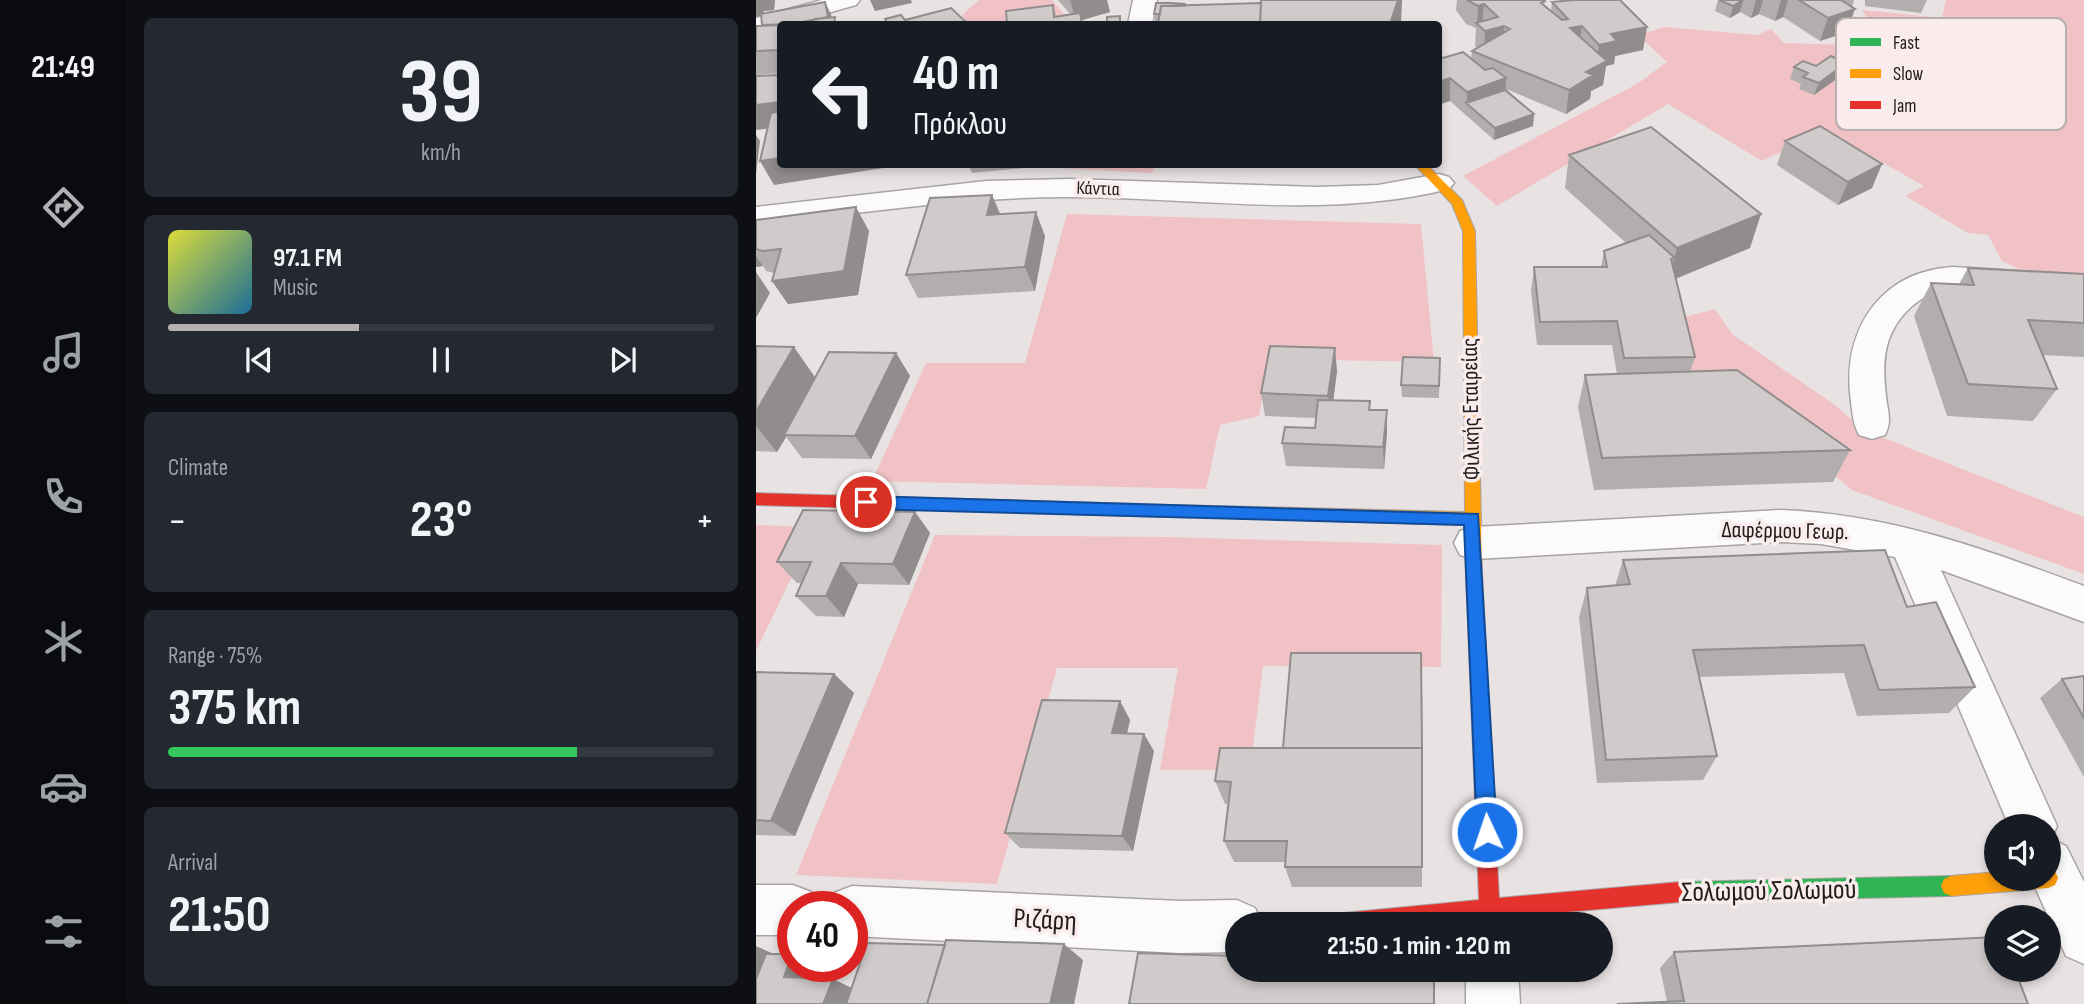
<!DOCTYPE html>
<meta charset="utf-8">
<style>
:root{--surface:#171b24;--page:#242831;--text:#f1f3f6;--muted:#9ea1a6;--line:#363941;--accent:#b3b1b3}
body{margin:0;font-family:"Sofia Sans Condensed",sans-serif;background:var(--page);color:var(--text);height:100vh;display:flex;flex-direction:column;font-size:26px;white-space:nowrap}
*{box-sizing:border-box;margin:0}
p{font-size:23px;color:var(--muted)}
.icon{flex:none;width:38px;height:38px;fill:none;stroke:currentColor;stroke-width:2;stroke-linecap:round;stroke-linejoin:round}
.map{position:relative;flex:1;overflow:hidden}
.side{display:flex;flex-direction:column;gap:18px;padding:18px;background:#0d0f14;width:630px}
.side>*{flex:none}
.top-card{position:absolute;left:21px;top:21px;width:665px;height:147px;border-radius:7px;box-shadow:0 4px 10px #0003;background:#171b24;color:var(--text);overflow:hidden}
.tools{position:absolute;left:1228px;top:814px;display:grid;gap:14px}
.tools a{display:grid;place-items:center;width:77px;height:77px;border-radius:50%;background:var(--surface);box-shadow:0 4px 10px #0003;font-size:35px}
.speed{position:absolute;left:21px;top:891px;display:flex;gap:14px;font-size:35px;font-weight:700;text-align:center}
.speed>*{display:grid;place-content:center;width:91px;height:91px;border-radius:50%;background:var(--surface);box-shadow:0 4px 10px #0003;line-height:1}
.speed .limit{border:10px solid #d22;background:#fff;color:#111}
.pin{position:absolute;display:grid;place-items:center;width:60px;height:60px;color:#fff;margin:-30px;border:4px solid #fff;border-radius:50%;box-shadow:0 2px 7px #0007}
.me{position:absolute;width:77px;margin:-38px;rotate:357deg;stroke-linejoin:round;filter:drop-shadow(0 0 5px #0008)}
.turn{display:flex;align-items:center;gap:24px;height:147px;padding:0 21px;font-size:32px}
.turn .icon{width:91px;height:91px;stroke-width:2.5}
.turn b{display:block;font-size:49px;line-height:60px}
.big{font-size:52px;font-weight:700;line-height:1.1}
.side .widget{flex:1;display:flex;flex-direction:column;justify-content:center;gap:10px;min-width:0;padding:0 24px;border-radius:10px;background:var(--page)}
.side .dial{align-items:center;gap:0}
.dial b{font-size:91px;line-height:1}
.song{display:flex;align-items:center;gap:21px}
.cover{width:84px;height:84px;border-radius:10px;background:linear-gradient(135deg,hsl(60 70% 55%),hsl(200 70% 35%))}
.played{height:7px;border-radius:4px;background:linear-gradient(90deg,var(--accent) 35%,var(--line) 35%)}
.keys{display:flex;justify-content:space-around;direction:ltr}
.heat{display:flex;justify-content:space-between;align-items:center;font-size:38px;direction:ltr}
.charge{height:10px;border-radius:5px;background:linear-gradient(90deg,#34c759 75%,var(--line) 0)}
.trip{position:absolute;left:469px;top:912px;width:388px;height:70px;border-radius:35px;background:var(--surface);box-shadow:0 4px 10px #0003;font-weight:700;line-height:70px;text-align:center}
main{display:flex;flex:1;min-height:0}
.menu{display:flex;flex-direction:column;width:126px;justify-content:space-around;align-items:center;background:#090b0e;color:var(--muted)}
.menu .icon{width:49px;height:49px}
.menu .on{color:var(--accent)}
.menu b{font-size:32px;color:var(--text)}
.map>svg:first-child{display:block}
</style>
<main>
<nav class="menu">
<b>21:49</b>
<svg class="icon on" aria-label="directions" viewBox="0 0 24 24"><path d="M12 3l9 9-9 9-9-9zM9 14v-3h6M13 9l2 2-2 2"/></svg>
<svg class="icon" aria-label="music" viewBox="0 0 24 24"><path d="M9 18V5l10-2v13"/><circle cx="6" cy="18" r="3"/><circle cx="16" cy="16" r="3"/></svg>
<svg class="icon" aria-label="phone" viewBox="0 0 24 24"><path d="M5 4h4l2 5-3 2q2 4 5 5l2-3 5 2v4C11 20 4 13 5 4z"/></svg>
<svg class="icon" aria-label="climate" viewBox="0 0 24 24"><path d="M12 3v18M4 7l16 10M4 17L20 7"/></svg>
<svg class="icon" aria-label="car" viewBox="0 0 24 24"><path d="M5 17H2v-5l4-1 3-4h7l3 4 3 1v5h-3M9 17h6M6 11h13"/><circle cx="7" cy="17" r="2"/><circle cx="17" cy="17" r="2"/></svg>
<svg class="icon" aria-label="filters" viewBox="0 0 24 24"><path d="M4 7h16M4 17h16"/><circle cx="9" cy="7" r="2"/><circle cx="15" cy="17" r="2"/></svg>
</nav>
<section class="side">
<div class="widget dial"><b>39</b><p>km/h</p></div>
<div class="widget">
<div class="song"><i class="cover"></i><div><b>97.1 FM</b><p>Music</p></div></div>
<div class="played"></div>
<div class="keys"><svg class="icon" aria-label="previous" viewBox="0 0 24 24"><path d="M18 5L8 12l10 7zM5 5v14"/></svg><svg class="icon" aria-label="pause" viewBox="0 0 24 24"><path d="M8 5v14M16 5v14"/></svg><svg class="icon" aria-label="next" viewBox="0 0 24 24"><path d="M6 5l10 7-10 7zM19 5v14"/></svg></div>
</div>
<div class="widget"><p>Climate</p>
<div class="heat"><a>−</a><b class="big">23°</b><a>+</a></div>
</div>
<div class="widget"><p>Range · 75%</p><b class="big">375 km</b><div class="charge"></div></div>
<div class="widget"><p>Arrival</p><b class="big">21:50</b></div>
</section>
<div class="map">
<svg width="1328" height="1004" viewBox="0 0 1328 1004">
<rect width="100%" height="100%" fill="#e9e2e2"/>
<path fill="#f0c2c5" d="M223,0H296L315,23L211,24L206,15Z
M1190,0H1328V275L1263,269L1246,261L1232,235L1212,233L1149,196L1168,186L1071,131L1006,161L912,104L741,206L707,176L881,84L911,62L882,35L909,27L1001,35L1015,29L1028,43L1088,45L1123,37L1106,10L1186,18Z
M303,165V164L399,165L396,173L303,168Z
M311,214L665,224L678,362L514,359L503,416L464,425L450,489L116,481L170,363H269Z
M959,309L976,334L1076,403L1110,431L1328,517V574L1096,490L1045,448L931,381L917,320Z
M0,525L60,527L0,651Z
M179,535L410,537L686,545L685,667L507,666L494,770H404L422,668H301L241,884L40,875Z"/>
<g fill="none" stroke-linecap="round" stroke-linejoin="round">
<defs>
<path id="street" d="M66,0H104L100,5L0,33V18Z
M377,0H401L396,24H372Z
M683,174L693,177L698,183L693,189C569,220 438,197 312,197C208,197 104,213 0,225V207L230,181L313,179L562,187L622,185Z
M1197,267L1328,275V297L1197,289C1180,289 1166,297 1154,308C1125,335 1126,367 1131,404C1133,416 1135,423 1129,435L1116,439L1103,435C1096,422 1096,408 1094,393C1088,326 1127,271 1197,267Z
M1026,510C1137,515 1225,548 1328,586V622L1185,570L1301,826L1295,839L1310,846L1328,882V964L1310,956L1275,878H1293V826H1253L1139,557L1065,544L1026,542L718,559L704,555L698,543L704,531L718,527Z
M0,885H37L55,892L61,906H37V935H0Z
M96,886L424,901L481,900L499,908L506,924H481V952L424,953L96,936V906H73L78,893Z
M710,970H762L764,1004H710Z"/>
<path id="fast" d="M1195,876L1202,879L1205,886L1202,893L1195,896L924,902L917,899L914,892L917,885L924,882Z"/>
<path id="slow" d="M658,164H670L706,200L719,231L726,573L724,578L718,580L712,578L710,573L709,525L408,516L406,511L408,506L414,505L709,512L707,231L696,204Z
M1293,868L1299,871L1302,878L1299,885L1292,888L1195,896L1188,893L1185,886L1188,879L1195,876L1241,872V878H1293Z"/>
<path id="jam" d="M0,493L414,505L420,506L422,511L420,516L414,517L0,505Z
M718,566L724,568L726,573L743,898L924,882L931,885L934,892L931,899L924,902L744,918V924H724L723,921L693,924H567L570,917L577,914L723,900L710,573L712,568Z"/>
</defs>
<use href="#street" stroke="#a9a3a3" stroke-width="3"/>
<use href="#fast" stroke="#a9a3a3" stroke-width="2"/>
<use href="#slow" stroke="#a9a3a3" stroke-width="2"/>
<use href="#jam" stroke="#a9a3a3" stroke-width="2"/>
<use href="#street" fill="#fcfbfb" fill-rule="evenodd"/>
<use href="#fast" fill="#30b455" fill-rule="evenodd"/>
<use href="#slow" fill="#ff9f0a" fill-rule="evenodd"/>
<use href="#jam" fill="#e5322d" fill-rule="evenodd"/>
</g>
<path fill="#b3aeae" d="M0,0H19L18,10L8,11L7,13L75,14L24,24V73L0,75V26L6,25L5,16L0,17Z
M302,0H351L354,12L326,20L327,24H239L251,22L297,5L300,16L314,14Z
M701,0H788L789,6L795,12L796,2L891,27L887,50L859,56L858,64L850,66L847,85L835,91L834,99L810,114L750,89L778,114L777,126L738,140L694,101L682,105V55L687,58L715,59L716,51L721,48L719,46L720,28L710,24L700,10Z
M962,0H1098L1091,32L1064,41L1027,17L1019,21L1003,14L995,18L984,12L974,18L959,11Z
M1109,0H1171L1165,13L1109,6Z
M429,6L646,22L645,24H400L398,14Z
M1090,63L1086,75L1058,95L1043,89L1045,84L1034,79L1038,67L1060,66Z
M1029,141L1116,188L1082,205L1021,165Z
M813,155L994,248L920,279L939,357L934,372L1094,450L1077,482L838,490L822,407L829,375L861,374L856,345H781L775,291L778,267H845L848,251L870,243L809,188Z
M212,164H297V165L216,173Z
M244,214L289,236L279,291L162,298L150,275Z
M0,220L113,231L102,295L32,304L16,281L18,273L10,271L7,266L0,267Z
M1212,268L1328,274V357L1286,355L1301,389L1277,421L1191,416L1158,316L1175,283L1203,284Z
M0,346L59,378L140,353L154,376L115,459L46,458L30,437L21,452L0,451Z
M684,358L683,398L646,397L645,385Z
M581,371L577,400L614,410H631V433L628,469L530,466L526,443L559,428L560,418L509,416L505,393Z
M159,512L174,533L153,585L102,584L88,617L60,616L40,596L46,583H41L21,562Z
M867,560L1151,607L1219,687L1193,713L1101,716L1088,673L943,677L961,756L947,780L841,783L823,617L831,588L859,586Z
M0,672L78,674L98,693L39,836L0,835Z
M1328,676V777L1284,698L1306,679Z
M364,701L374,720L371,733L398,751L377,851L264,848L249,833Z
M666,748V887H536L529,867V862H478L468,841L472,804H469L459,781Z
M918,952L1272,1004L911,1002L904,968Z"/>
<path fill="#928d8d" d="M0,0H19L18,10L8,11L7,16L0,17Z
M114,0H155L156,3L119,11Z
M314,0H351L354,12L326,20L327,24H314L320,21Z
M642,0H646L645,24H634Z
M1000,0H1007L1003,14L995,18Z
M1025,0H1032L1027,17L1019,21Z
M1078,0L1099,9L1091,32L1064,41Z
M987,1L984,12L974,18L977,6Z
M69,2L75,14L77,24H33Z
M728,4L726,27L721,24L722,6Z
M748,26L747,49L728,54L729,31Z
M826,26L823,49L814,28Z
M891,27L887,50L859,56L858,64L850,66L847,85L835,91L834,99L810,114L813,90L830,72L840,67L843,45L855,34Z
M1090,63L1086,75L1058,95L1063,83Z
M694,78V101L682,105V82Z
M750,78L749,102L710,103V115L711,92Z
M24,102V127L0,130V105Z
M778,114L777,126L738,140L739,128Z
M0,135L4,141L0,174Z
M24,158V164H140V166L18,185L4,161Z
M1126,164L1116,188L1082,205L1092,182Z
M236,195L246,218L231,215Z
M100,207L113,231L102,295L32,304L16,281Z
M280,212L289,236L279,291L269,267Z
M1005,214L994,248L913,281L921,248Z
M0,256L7,266L0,267Z
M0,272L14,293L0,318Z
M38,347L61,380L28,435L30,437L21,452L0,426V412Z
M579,348L581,371L575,419L572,396Z
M140,353L154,376L115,459L99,436Z
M631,410V433L628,469L627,447Z
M159,512L174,533L153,585L137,564Z
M85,563L102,584L88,617L70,596Z
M78,674L98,693L39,836L15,821Z
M364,701L374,720L367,751L356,733Z
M388,734L398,751L377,851L366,836Z
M308,944L327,960L318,1004H294Z
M0,946L25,957L0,1004Z
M36,954L37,966H61L53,988L28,977Z
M77,979L100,990L95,1004H67Z"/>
<path fill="#d0caca" stroke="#928d8d" stroke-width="2" d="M505,0H642L634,24H504Z
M711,0H788L789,1L785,3L806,20L812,19L796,2L817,0H864L891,27L855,34L861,41L843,45L826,26L814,28L851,61L830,72L837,75L813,90L716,51L754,29L748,26L729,31L720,23L742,17L728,4L722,6Z
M963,0H987L977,6Z
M1043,0H1085L1099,9L1072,18Z
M69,2L72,17L36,24L6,25L5,14Z
M400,3H416L429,4V6H405L404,14H398Z
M505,3L504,24H402L405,6Z
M297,5L298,17L324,13L326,23L314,24H251L250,11Z
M195,8L210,22L199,24H132L129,19L145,15L149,20Z
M364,16V24H351V17Z
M79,17L78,24H58L59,19Z
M24,25V44L22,50L0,51V26Z
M707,52L729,70L737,68L750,78L711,92L694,78L682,82V55L687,58Z
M1075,56L1090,63L1063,83L1047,77L1052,73L1038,67L1047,61L1060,66Z
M24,75V102L0,105V76Z
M749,90L778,114L739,128L710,103Z
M24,111V158L4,161L15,113Z
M1064,126L1126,164L1092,182L1029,141Z
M895,127L1005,214L921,248L813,155Z
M236,195L231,215L280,212L269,267L150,275L174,198Z
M100,207L88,271L16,281L25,249L6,251L0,249V220Z
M893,235L919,258L915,259L939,357L868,358L861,321L784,322L778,267H851L848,251Z
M1212,268L1328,274V323L1272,320L1301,389L1212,384L1175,283L1218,285Z
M0,346L38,347L0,412Z
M514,346L579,348L572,396L505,393Z
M73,352L140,353L99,436L28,435Z
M647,357L684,358L683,386L645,385Z
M981,370L1094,450L846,458L829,375Z
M562,400L614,401L613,410H631L627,447L526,443L529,427L559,428Z
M47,510L159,512L137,564L85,563L70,596H40L55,562H21Z
M1129,550L1151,607L1180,602L1219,687L1123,690L1108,645L937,650L961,756L850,760L831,588L874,584L867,560Z
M535,653H665L666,748H527Z
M0,672L78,674L15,821L0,820Z
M1328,676V718L1306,679Z
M286,700L364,701L356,733L388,734L366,836L249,833Z
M464,748H666V867H529L531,841H468L475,782L459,781Z
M1241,937V970H1259L1272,1004H861L928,1001L918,952Z
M190,940L308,944L294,1004H171Z
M111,943L189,945L171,1004H90Z
M382,953L481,956V970H678V1004H373Z
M10,954H36L28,977L77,979L67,1004H0V979Z"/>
<path fill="#1a73e8" stroke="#114b97" stroke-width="2" d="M110,496L722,514L741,832L738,839L731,842L724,839L721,832L708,525L110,509L102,502Z"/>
<g text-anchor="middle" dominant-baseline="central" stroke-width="7" stroke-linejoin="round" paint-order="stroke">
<g font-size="19" fill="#211c1c" stroke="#faeced">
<text transform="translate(342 189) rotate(2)">Κάντια</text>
</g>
<g font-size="23" fill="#211c1c" stroke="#faeced">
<text transform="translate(715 409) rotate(-91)">Φιλικής Εταιρείας</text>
<text transform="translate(1029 531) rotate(1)">Δαφέρμου Γεωρ.</text>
</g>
<g font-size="28" fill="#211c1c" stroke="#faeced">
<text transform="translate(1013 891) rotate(-1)">Σολωμού Σολωμού</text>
<text transform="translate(289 920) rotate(3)">Ριζάρη</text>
</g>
</g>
<rect x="1080" y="18" width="230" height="112" rx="10" fill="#faeced" stroke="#b9aeae" stroke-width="2"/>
<rect x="1094" y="38" width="31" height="8" fill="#30b455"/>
<rect x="1094" y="69" width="31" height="9" fill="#ff9f0a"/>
<rect x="1094" y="101" width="31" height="8" fill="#e5322d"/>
<g font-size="19" fill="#211c1c">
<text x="1137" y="49">Fast</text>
<text x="1137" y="80">Slow</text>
<text x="1137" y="112">Jam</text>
</g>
</svg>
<div class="tools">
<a><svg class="icon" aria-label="sound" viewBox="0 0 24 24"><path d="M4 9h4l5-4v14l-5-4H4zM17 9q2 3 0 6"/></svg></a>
<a><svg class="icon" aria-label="layers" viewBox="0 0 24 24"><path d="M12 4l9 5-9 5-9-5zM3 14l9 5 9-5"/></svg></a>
</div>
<div class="speed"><div class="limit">40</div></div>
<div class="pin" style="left:110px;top:502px;background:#d93025"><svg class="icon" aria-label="arrive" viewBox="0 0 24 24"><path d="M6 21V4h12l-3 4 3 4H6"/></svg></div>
<svg class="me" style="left:731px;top:832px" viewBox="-20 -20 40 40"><circle r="17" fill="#1a73e8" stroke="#fff" stroke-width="3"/><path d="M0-11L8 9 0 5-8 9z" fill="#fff"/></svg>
<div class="trip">21:50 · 1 min · 120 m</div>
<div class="top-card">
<div class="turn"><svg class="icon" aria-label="left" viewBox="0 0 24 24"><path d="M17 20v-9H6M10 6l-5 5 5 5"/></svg><div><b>40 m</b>Πρόκλου</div></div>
</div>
</div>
</main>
